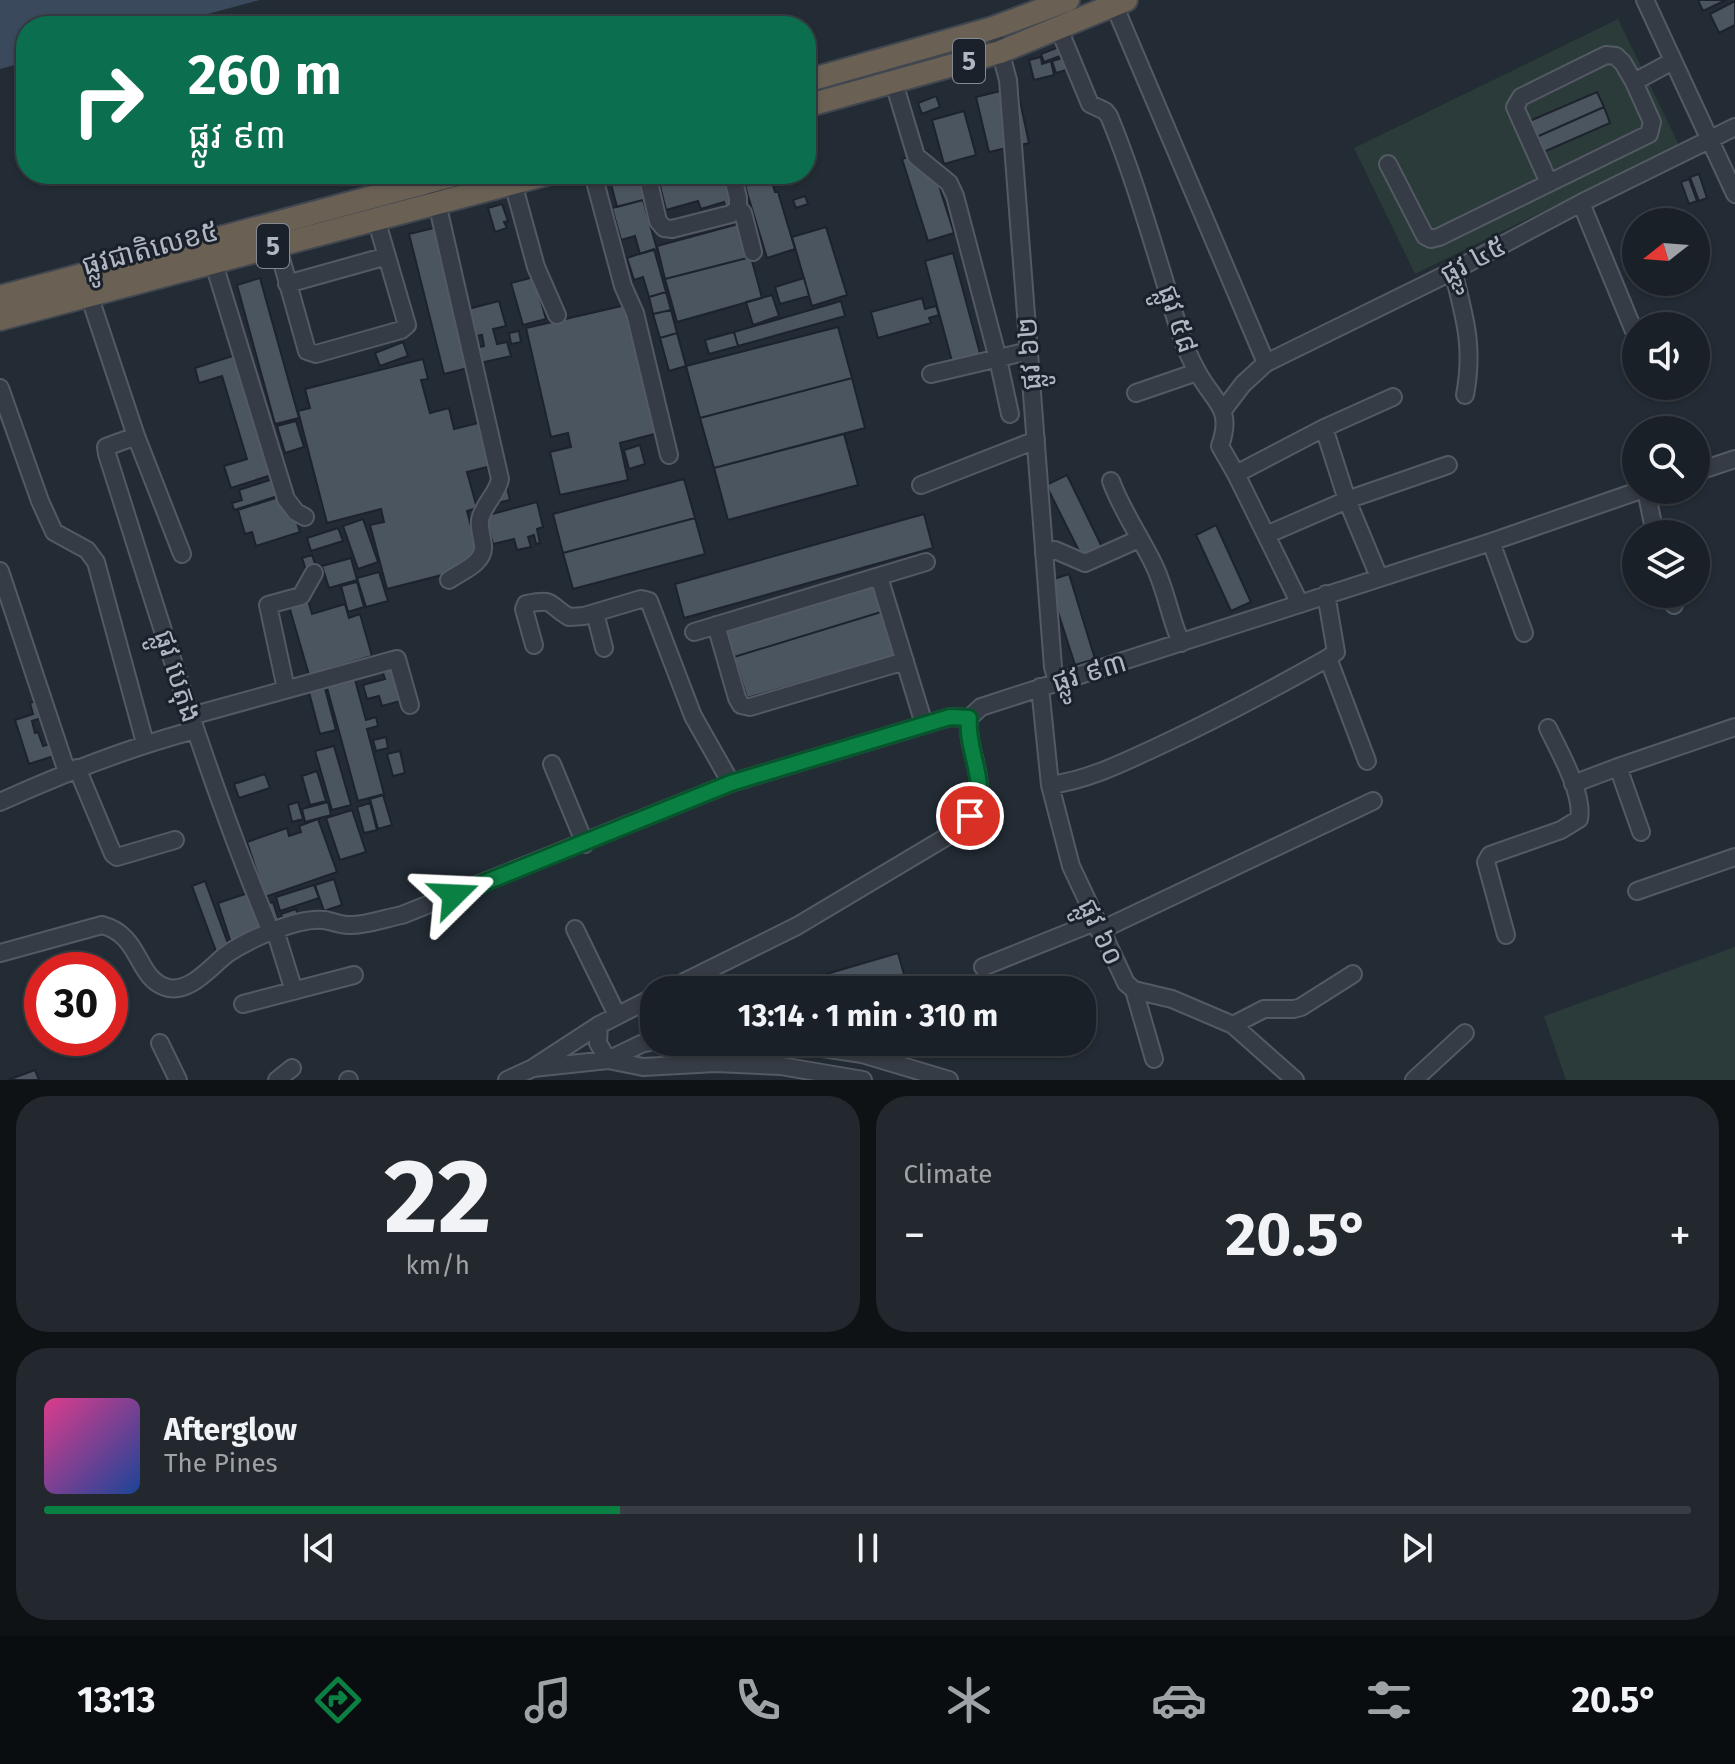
<!DOCTYPE html>
<meta charset="utf-8">
<style>
:root{--surface:#1a2027;--page:#23282f;--text:#f1f3f6;--muted:#9fa3a7;--line:#383e44;--accent:#0b8043}
body{margin:0;font-family:"Fira Sans","Noto Sans Khmer",sans-serif;background:var(--page);color:var(--text);height:100vh;display:flex;flex-direction:column;font-size:30px;white-space:nowrap}
*{box-sizing:border-box;margin:0}
p{font-size:26px;color:var(--muted)}
.icon{flex:none;width:44px;height:44px;fill:none;stroke:currentColor;stroke-width:2;stroke-linecap:round;stroke-linejoin:round}
.map{position:relative;height:1080px;overflow:hidden}
.details{display:flex;flex-direction:column;gap:16px;padding:16px;background:#0e1215;flex:1}
.details>*{flex:none}
.hud{position:absolute;left:16px;top:16px;width:800px;height:168px;border-radius:32px;box-shadow:0 2px 6px #0004,0 0 0 2px var(--line);background:#0b6e4f;color:#fff;overflow:hidden}
.needle{width:52px;rotate:253deg}
.controls{position:absolute;left:1622px;top:208px;display:grid;gap:16px}
.controls a{display:grid;place-items:center;width:88px;height:88px;border-radius:50%;background:var(--surface);box-shadow:0 2px 6px #0004,0 0 0 2px var(--line);font-size:40px}
.speed{position:absolute;left:24px;top:952px;display:flex;gap:16px;font-size:40px;font-weight:700;text-align:center}
.speed>*{display:grid;place-content:center;width:104px;height:104px;border-radius:50%;background:var(--surface);box-shadow:0 2px 6px #0004,0 0 0 2px var(--line);line-height:1}
.speed .limit{border:12px solid #d22;background:#fff;color:#111}
.pin{position:absolute;display:grid;place-items:center;width:68px;height:68px;color:#fff;margin:-34px;border:4px solid #fff;border-radius:50%;box-shadow:0 2px 8px #0007}
.me{position:absolute;width:88px;margin:-44px;rotate:69deg;stroke-linejoin:round;filter:drop-shadow(0 0 6px #0008)}
.turn{display:flex;align-items:center;gap:28px;height:168px;padding:0 40px;font-size:36px}
.turn .icon{width:104px;height:104px;stroke-width:2.5}
.turn b{display:block;font-size:56px;line-height:68px}
.big{font-size:60px;font-weight:700;line-height:1.1}
.details .card{flex:1;display:flex;flex-direction:column;justify-content:center;gap:12px;min-width:0;padding:0 28px;border-radius:32px;background:var(--page)}
.details .dial{align-items:center;gap:0}
.dial b{font-size:104px;line-height:1}
.song{display:flex;align-items:center;gap:24px}
.cover{width:96px;height:96px;border-radius:12px;background:linear-gradient(135deg,hsl(330 70% 55%),hsl(220 70% 35%))}
.played{height:8px;border-radius:4px;background:linear-gradient(90deg,var(--accent) 35%,var(--line) 35%)}
.keys{display:flex;justify-content:space-around;direction:ltr}
.heat{display:flex;justify-content:space-between;align-items:center;font-size:44px;direction:ltr}
.details .tiles{flex:1;display:grid;gap:16px;grid-template-columns:1fr 1fr}
.card:last-child{grid-column:span 2}
.trip{position:absolute;left:640px;top:976px;width:456px;height:80px;border-radius:32px;background:var(--surface);box-shadow:0 2px 6px #0004,0 0 0 2px var(--line);font-weight:700;line-height:80px;text-align:center}
.tab-bar{display:flex;height:128px;justify-content:space-around;align-items:center;background:#0a0d10;color:var(--muted)}
.tab-bar .icon{width:56px;height:56px}
.tab-bar .on{color:var(--accent)}
.tab-bar b{font-size:36px;color:var(--text)}
.map>svg:first-child{display:block}
</style>
<div class="map">
<svg width="1735" height="1080" viewBox="0 0 1735 1080">
<rect width="100%" height="100%" fill="#232b34"/>
<path fill="#2a3b3a" d="M1618,19L1679,145L1415,274L1354,148Z
M1735,947V1080H1566L1544,1016Z"/>
<path fill="#3a495c" d="M0,0H260L163,26H26V62L0,69Z"/>
<path fill="#4b5560" stroke="#1d232c" stroke-width="2" d="M1698,0H1726L1703,11Z
M1735,1V25L1719,33L1710,14Z
M1064,45L1068,53L1044,62L1041,54Z
M1069,56L1073,68L1056,73L1052,61Z
M1041,57L1042,64L1051,61L1054,75L1034,80L1029,60Z
M1017,87L1029,143L989,152L976,97Z
M1597,92L1604,107L1532,139L1525,123Z
M936,96L940,107L922,114L918,103Z
M1604,107L1610,123L1539,154L1532,139Z
M964,111L976,155L944,164L932,120Z
M928,151L954,233L928,241L902,159Z
M622,174L641,175L647,199L617,207L611,184L624,180Z
M657,174H726L735,207L726,209L724,202L701,209L698,201L666,210Z
M741,174H771L743,182Z
M771,174H800L801,178L773,185Z
M1699,174L1707,198L1699,201L1690,177Z
M771,179L775,192H778L795,249L767,258L745,186Z
M1689,179L1697,201L1689,204L1681,182Z
M805,196L808,204L796,208L793,200Z
M643,200L657,249L640,254L635,236L621,240L612,208Z
M502,204L508,221L504,222L507,228L495,232L488,208Z
M742,223L751,257L665,279L657,246Z
M438,227L468,368L444,374L409,234Z
M826,227L847,295L812,306L792,237Z
M654,249L666,292L649,297L643,277L634,280L627,258Z
M953,253L981,357L953,365L925,261Z
M751,257L762,298L677,322L665,279Z
M534,277L546,319L523,325L511,283Z
M260,278L299,418L275,424L237,285Z
M804,278L809,296L780,304L775,287Z
M666,292L671,310L653,314L649,297Z
M772,295L779,316L753,325L746,302Z
M922,298L925,309L936,306L939,315L929,318L931,323L878,338L871,312Z
M499,301L506,326L493,329L497,344L507,342L511,356L480,363L476,348L484,346L482,335L471,337L464,310Z
M841,301L845,316L738,346L734,332Z
M626,305L658,433L620,443L628,480L560,495L550,452L571,447L568,433L551,437L526,328Z
M671,310L677,333L660,338L653,314Z
M838,327L852,378L700,418L686,366Z
M519,331L521,342L511,344L509,333Z
M734,332L738,346L709,354L705,340Z
M677,333L686,366L669,371L660,338Z
M403,342L408,356L380,366L375,353Z
M245,352L281,472L231,488L224,466L247,459L222,376L199,383L195,368Z
M423,359L428,379L421,380L430,413L449,408L454,429L490,420L510,500L497,503L487,467L467,472L477,508L467,511L481,565L387,589L370,525L384,522L381,509L327,523L298,411L310,408L305,389Z
M852,378L865,428L714,468L700,418Z
M296,421L304,447L285,453L277,426Z
M844,434L858,485L728,520L714,468Z
M640,445L645,464L629,469L624,450Z
M1067,475L1102,547L1082,557L1046,485Z
M279,477L284,494L234,510L232,503L242,500L239,490Z
M684,479L695,518L563,553L553,514Z
M288,494L300,532L256,546L252,532L245,534L238,510Z
M537,502L543,527L537,529L540,543L536,544L534,535L528,537L531,547L517,550L514,539L493,544L485,516Z
M924,514L933,548L684,618L675,584Z
M695,518L705,554L573,589L563,553Z
M363,519L378,562L358,569L343,526Z
M1216,525L1251,602L1231,611L1196,535Z
M338,528L343,541L311,551L307,538Z
M312,555L317,569L307,573L302,558Z
M351,558L357,580L329,588L322,566Z
M379,572L388,601L366,607L357,578Z
M1069,574L1095,659L1075,665L1048,581Z
M357,582L364,607L348,612L341,586Z
M872,582L881,612L734,657L725,626Z
M308,600L312,614L345,604L349,618L360,614L372,656L309,675L289,606Z
M881,612L895,656L747,698L734,657Z
M395,667L404,700L382,706L379,696L367,699L363,685L385,679L382,670Z
M354,676L366,720L376,717L378,726L367,729L384,794L358,801L326,684Z
M323,681L336,730L320,734L307,685Z
M39,700L45,717L32,721L35,733L38,732L43,746L54,743L57,755L29,764L15,720L33,714L30,703Z
M386,737L388,748L376,751L373,740Z
M334,746L351,805L332,810L315,751Z
M400,751L405,773L393,776L387,754Z
M317,771L326,801L310,805L302,776Z
M265,774L270,788L239,798L234,784Z
M383,795L392,825L378,829L370,799Z
M298,802L303,819L292,822L288,805Z
M328,802L331,815L305,822L302,809Z
M370,803L377,830L364,833L357,807Z
M352,810L366,852L340,860L326,818Z
M318,819L337,872L265,897L247,842L287,828L289,836L301,832L299,826Z
M334,879L342,905L324,911L315,885Z
M205,881L230,949L217,954L192,886Z
M314,885L319,898L280,911L276,897Z
M260,889L265,904L273,902L283,933L233,949L218,903Z
M296,909L300,921L285,926L281,914Z
M898,953L907,985L891,990H827L823,975Z
M35,1070L39,1080H8Z"/>
<g fill="none" stroke-linecap="round" stroke-linejoin="round">
<defs>
<path id="minor" d="M1112,0L1266,363
M1645,0L1735,194
M1059,29L1090,104L1105,111L1109,116C1131,169 1147,224 1164,279C1173,309 1181,343 1197,371C1213,402 1234,407 1220,446L1236,474L1300,604
M998,43L1008,80L1053,667L1057,682
M1634,82L1673,61
M894,83L916,156L949,183L955,196L998,359L1010,414
M1388,164L1425,236L1431,239L1439,237L1649,134L1652,122L1634,82L1623,63L1616,56L1606,55L1521,97L1515,107L1549,183
M593,174L623,286L635,313L669,455
M647,174L658,221L664,228L672,229L731,214L738,208V198L732,174
M513,183L536,267L557,315
M435,194L500,479C497,495 483,504 480,520C479,528 482,537 483,545C485,563 462,571 449,580
M1581,203L1636,336
M738,208L743,213L753,252
M275,237L307,351L316,354L401,330L407,325L376,219
M211,254L286,499L296,512L305,517
M1453,271C1465,318 1474,347 1465,395
M287,284L387,256
M89,295L136,436L182,554
M931,374L1029,351
M0,388L40,501L54,532L87,550L96,562L145,743
M1136,393L1197,372
M1224,409L1243,384L1266,363L1453,271L1581,203L1735,127
M1324,428L1347,500L1379,577
M136,436L106,447L107,454C158,614 206,776 271,932
M1696,472L1735,459
M1236,474L1324,428L1393,397
M1111,481C1122,511 1140,536 1154,565C1166,590 1170,618 1181,643
M921,485L1036,440
M1646,490L1655,534
M1266,535L1347,500L1448,465
M1491,542L1524,633
M1044,553L1055,550L1085,563L1139,539
M0,571L67,772
M879,577L924,724
M1671,594L1674,605
M595,613L604,648
M716,625L737,698L741,705L750,707L905,661
M694,632L926,562
M534,645L524,609L526,604C557,598 546,604 569,617L584,616L641,599L649,601L693,716L731,783
M1328,658L1367,761
M1040,687L1050,785L1071,866L1126,983L1134,990L1172,999L1233,1025L1295,1080
M286,689L268,605L301,596L314,573
M191,716L397,659L410,705
M552,764L585,844
M77,768L113,854L117,857L175,840
M1573,784L1618,767
M1050,785C1089,780 1124,762 1159,746C1217,719 1273,689 1328,658L1336,652L1326,594
M0,802C64,773 127,748 195,730
M1641,832L1618,767L1735,727
M1637,891L1735,857
M575,929L617,1015
M275,930L294,991
M1099,931L1373,801
M1506,935L1486,862L1490,855L1561,830L1579,819C1584,794 1559,751 1548,728
M0,953L102,925C141,935 136,977 165,987C189,995 210,967 227,954C249,939 298,917 324,920C332,921 340,925 348,925C365,926 385,918 402,915L731,783L950,717L969,718
M983,967L1095,922
M668,990L797,926L958,830C965,821 976,811 978,799C983,772 966,745 969,718L981,707L1491,542L1641,490
M1134,990L1154,1059
M243,1004L354,975
M599,1025L598,1043L608,1060
M1233,1025L1264,1009H1294L1301,1007L1353,974
M784,1042L862,1054L949,1080
M160,1043L178,1080
M608,1060L641,1044L654,1041
M533,1068L608,1060L643,1067L716,1063L781,1066L863,1080
M277,1080L292,1068
M348,1080H349
M507,1080L533,1068L599,1025L654,997
M1414,1080L1465,1033"/>
<path id="highway" d="M806,81L993,28L1068,0
M806,106L1000,52L1126,0
M0,297L458,174
M0,319L547,174"/>
</defs>
<use href="#minor" stroke="#535a63" stroke-width="20"/>
<use href="#highway" stroke="#404750" stroke-width="26"/>
<use href="#minor" stroke="#363c45" stroke-width="16"/>
<use href="#highway" stroke="#6a6154" stroke-width="22"/>
</g>
<g fill="none" stroke-linecap="round" stroke-linejoin="round">
<defs>
<path id="route" d="M454,895L731,783L950,717L969,718C966,745 983,775 978,799C977,805 972,811 970,816"/>
</defs>
<use href="#route" stroke="#07532c" stroke-width="20"/>
<use href="#route" stroke="#0b8043" stroke-width="14"/>
</g>
<g text-anchor="middle" dominant-baseline="central" stroke-width="6" stroke-linejoin="round" paint-order="stroke">
<g fill="#1b212a" stroke="#838a94" stroke-width="2">
<rect x="953" y="39" width="32" height="44" rx="6"/>
<rect x="257" y="224" width="32" height="44" rx="6"/>
</g>
<g font-size="26" font-weight="bold" fill="#b0b7c2">
<text x="969" y="61">5</text>
<text x="273" y="246">5</text>
</g>
<g font-size="28" fill="#b0b7c2" stroke="#1b212a">
<text transform="translate(150 248) rotate(-15)">ផ្លូវជាតិលេខ៥</text>
<text transform="translate(1473 260) rotate(-28)">ផ្លូវ ៤៥</text>
<text transform="translate(1178 319) rotate(71)">ផ្លូវ ៥៨</text>
<text transform="translate(1029 354) rotate(-94)">ផ្លូវ ៦២</text>
<text transform="translate(1089 672) rotate(-17)">ផ្លូវ ៩៣</text>
<text transform="translate(178 676) rotate(72)">ផ្លូវ បេតុង</text>
<text transform="translate(1101 932) rotate(65)">ផ្លូវ ៦០</text>
</g>
</g>
</svg>
<div class="controls">
<a><svg class="needle" viewBox="-14 -14 28 28"><path d="M0-13l5 13h-10z" fill="#e53935"/><path d="M0 13l5-13h-10z" fill="#9fa3a7"/></svg></a>
<a><svg class="icon" aria-label="sound" viewBox="0 0 24 24"><path d="M4 9h4l5-4v14l-5-4H4zM17 9q2 3 0 6"/></svg></a>
<a><svg class="icon" aria-label="search" viewBox="0 0 24 24"><circle cx="10" cy="10" r="6"/><path d="M15 15l6 6"/></svg></a>
<a><svg class="icon" aria-label="layers" viewBox="0 0 24 24"><path d="M12 4l9 5-9 5-9-5zM3 14l9 5 9-5"/></svg></a>
</div>
<div class="speed"><div class="limit">30</div></div>
<div class="pin" style="left:970px;top:816px;background:#d93025"><svg class="icon" aria-label="arrive" viewBox="0 0 24 24"><path d="M6 21V4h12l-3 4 3 4H6"/></svg></div>
<svg class="me" style="left:454px;top:895px" viewBox="-20 -20 40 40"><path d="M0-17L14 15 0 8-14 15z" fill="#0b8043" stroke="#fff" stroke-width="4"/></svg>
<div class="trip">13:14 · 1 min · 310 m</div>
<div class="hud">
<div class="turn"><svg class="icon" aria-label="right" viewBox="0 0 24 24"><path d="M7 20v-9h11M14 6l5 5-5 5"/></svg><div><b>260 m</b>ផ្លូវ ៩៣</div></div>
</div>
</div>
<section class="details">
<div class="tiles">
<div class="card dial"><b>22</b><p>km/h</p></div>
<div class="card"><p>Climate</p>
<div class="heat"><a>−</a><b class="big">20.5°</b><a>+</a></div>
</div>
<div class="card">
<div class="song"><i class="cover"></i><div><b>Afterglow</b><p>The Pines</p></div></div>
<div class="played"></div>
<div class="keys"><svg class="icon" aria-label="previous" viewBox="0 0 24 24"><path d="M18 5L8 12l10 7zM5 5v14"/></svg><svg class="icon" aria-label="pause" viewBox="0 0 24 24"><path d="M8 5v14M16 5v14"/></svg><svg class="icon" aria-label="next" viewBox="0 0 24 24"><path d="M6 5l10 7-10 7zM19 5v14"/></svg></div>
</div>
</div>
</section>
<nav class="tab-bar">
<b>13:13</b>
<svg class="icon on" aria-label="directions" viewBox="0 0 24 24"><path d="M12 3l9 9-9 9-9-9zM9 14v-3h6M13 9l2 2-2 2"/></svg>
<svg class="icon" aria-label="music" viewBox="0 0 24 24"><path d="M9 18V5l10-2v13"/><circle cx="6" cy="18" r="3"/><circle cx="16" cy="16" r="3"/></svg>
<svg class="icon" aria-label="phone" viewBox="0 0 24 24"><path d="M5 4h4l2 5-3 2q2 4 5 5l2-3 5 2v4C11 20 4 13 5 4z"/></svg>
<svg class="icon" aria-label="climate" viewBox="0 0 24 24"><path d="M12 3v18M4 7l16 10M4 17L20 7"/></svg>
<svg class="icon" aria-label="car" viewBox="0 0 24 24"><path d="M5 17H2v-5l4-1 3-4h7l3 4 3 1v5h-3M9 17h6M6 11h13"/><circle cx="7" cy="17" r="2"/><circle cx="17" cy="17" r="2"/></svg>
<svg class="icon" aria-label="filters" viewBox="0 0 24 24"><path d="M4 7h16M4 17h16"/><circle cx="9" cy="7" r="2"/><circle cx="15" cy="17" r="2"/></svg>
<b>20.5°</b>
</nav>
